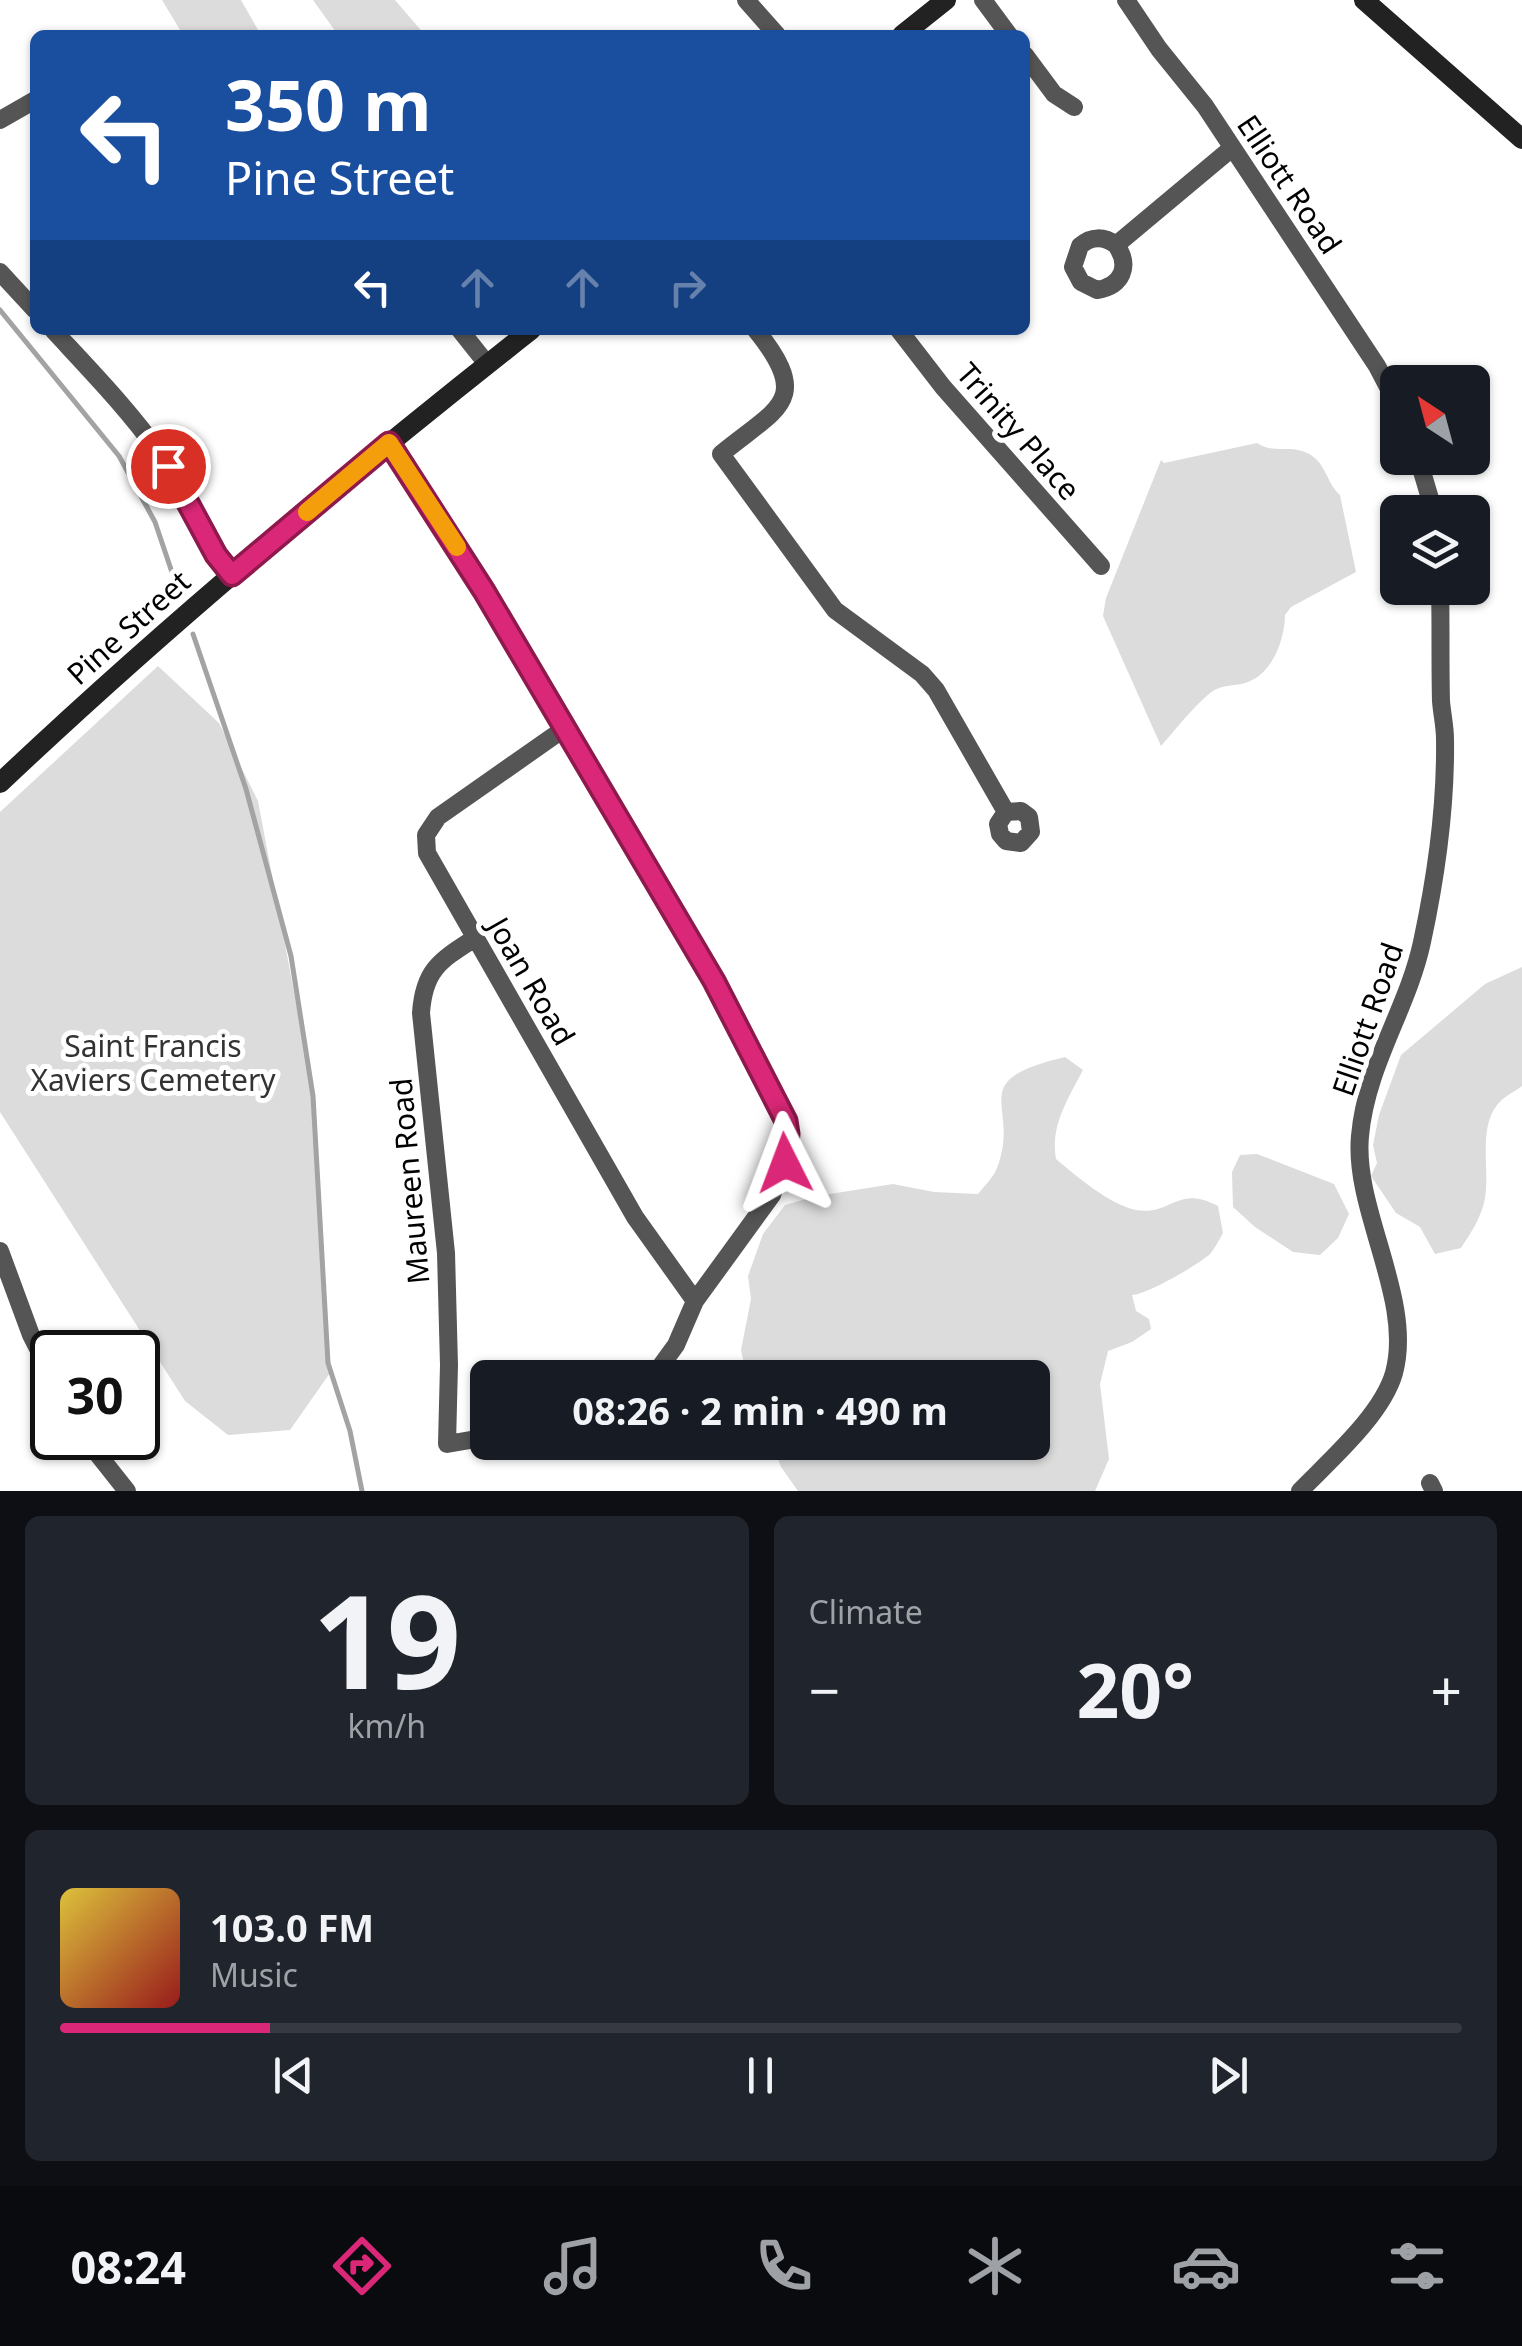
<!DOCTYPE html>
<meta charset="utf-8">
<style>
:root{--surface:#171b24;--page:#20242c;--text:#f1f3f6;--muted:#9ea1a6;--line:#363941;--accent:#db2777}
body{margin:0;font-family:"Noto Sans",sans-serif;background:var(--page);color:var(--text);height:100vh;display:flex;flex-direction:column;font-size:38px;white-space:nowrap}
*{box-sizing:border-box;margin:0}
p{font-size:32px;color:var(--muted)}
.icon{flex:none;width:55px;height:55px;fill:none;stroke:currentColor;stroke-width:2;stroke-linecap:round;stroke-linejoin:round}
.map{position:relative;height:1491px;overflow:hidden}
.drawer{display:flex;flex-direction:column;gap:25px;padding:25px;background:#0d0f14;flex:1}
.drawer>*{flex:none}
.hud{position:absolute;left:30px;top:30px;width:1000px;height:305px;border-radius:15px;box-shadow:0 2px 8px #0004;background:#1a4fa0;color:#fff;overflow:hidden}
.needle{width:65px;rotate:324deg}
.tools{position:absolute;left:1380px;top:365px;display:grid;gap:20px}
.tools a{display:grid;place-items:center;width:110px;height:110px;border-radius:15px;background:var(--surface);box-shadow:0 2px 8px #0004;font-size:50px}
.speed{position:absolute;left:30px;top:1330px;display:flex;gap:20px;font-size:50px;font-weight:700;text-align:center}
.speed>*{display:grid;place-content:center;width:130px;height:130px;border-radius:50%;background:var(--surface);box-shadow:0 2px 8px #0004;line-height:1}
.speed .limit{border:5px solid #111;border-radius:15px;background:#fff;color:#111}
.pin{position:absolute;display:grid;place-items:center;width:85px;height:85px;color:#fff;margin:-42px;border:5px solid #fff;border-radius:50%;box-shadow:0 2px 10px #0007}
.me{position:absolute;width:110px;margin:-55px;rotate:357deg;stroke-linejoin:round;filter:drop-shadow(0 0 8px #0008)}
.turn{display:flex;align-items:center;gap:35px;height:210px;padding:0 30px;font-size:45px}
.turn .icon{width:130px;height:130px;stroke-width:2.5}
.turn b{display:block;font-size:70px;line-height:85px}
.lanes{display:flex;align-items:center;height:95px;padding:0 30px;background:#0003;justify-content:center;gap:50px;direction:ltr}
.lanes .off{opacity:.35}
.big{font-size:75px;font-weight:700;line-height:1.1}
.drawer .tile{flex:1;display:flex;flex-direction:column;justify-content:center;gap:15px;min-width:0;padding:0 35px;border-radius:15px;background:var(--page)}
.drawer .dial{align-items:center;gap:0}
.dial b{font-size:130px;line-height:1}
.song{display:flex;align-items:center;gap:30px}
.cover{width:120px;height:120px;border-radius:15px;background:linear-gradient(135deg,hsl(50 70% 55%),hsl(0 70% 35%))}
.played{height:10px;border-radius:5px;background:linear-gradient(90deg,var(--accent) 15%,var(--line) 15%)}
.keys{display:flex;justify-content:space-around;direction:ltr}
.heat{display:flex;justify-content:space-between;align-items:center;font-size:55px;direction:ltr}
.drawer .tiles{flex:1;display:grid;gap:25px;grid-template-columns:1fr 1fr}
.tile:last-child{grid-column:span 2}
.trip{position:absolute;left:470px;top:1360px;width:580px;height:100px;border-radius:15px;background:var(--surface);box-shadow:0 2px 8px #0004;font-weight:700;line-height:100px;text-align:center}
.dock{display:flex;height:160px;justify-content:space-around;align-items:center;background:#090b0e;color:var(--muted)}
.dock .icon{width:70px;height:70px}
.dock .selected{color:var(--accent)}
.dock b{font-size:45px;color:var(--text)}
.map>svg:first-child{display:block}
</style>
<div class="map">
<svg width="1522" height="1491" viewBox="0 0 1522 1491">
<rect width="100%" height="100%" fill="#fff"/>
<path fill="#dcdcdc" d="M162,0H241L261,35H183Z
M313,0H395L425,35H338Z
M1257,443C1273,454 1288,445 1305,452C1327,461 1325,482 1340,495L1356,572L1291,607L1285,615C1285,638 1273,673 1248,682C1235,687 1224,683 1210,693C1192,708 1176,729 1161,746L1103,616L1106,598L1161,460L1164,463Z
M158,666L219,723L258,801L310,1077L330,1373L290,1430L228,1435L185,1401L0,1112V812Z
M1522,967V1086C1514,1092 1503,1097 1497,1105C1478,1130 1490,1168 1485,1198C1482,1216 1471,1233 1461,1248L1435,1254L1420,1227L1396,1213L1371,1176L1377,1163L1373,1145L1379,1115L1401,1055L1485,984Z
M1065,1057L1083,1070C1068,1099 1050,1126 1056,1159C1075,1175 1110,1205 1136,1210C1172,1216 1177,1184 1218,1206L1223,1233C1219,1240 1215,1248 1210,1254C1198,1265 1146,1295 1132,1295L1136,1311L1149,1319L1151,1329L1132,1342L1108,1351L1100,1384L1109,1459L1095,1491H798L781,1467L772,1443L1032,1442V1378L751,1377L746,1372L741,1350L751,1299L748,1276L763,1234L785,1205L817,1196L893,1184L934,1192L978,1194C984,1186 994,1177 997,1168C1022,1104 961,1082 1065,1057Z
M1257,1154L1334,1184L1349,1214L1338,1238L1320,1255L1293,1252L1255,1227L1233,1207L1232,1172L1240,1155Z"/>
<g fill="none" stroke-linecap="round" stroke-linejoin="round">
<path stroke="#a3a3a3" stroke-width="5" d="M0,310L119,456L155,522L180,596
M193,634L246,789L291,956L313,1096L328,1363L350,1431L362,1491"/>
<path stroke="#555" stroke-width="18" d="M746,0L777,35
M983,0L1009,35
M1126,0L1159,49L1205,106L1377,366L1398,406
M1025,55L1054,94L1074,107
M0,120L35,100
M1116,245C1131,266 1122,286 1097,290L1081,282L1073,267L1080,246C1091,236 1104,236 1116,245L1232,148
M0,272L35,310
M53,330C90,370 129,410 160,454C187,493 203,538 232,575
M460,330L487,364
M756,330C813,401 778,407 721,454L835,610L922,674L936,690L1006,812L1021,811L1029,817L1031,832L1021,843L1006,841L1000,834L998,824L1006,812
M899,330L943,387L1101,566
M389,443L484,591L714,981L785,1121L788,1149L772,1195L695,1301L676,1345L652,1378
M1418,458L1434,512
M565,728L438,817L426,835L427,853L635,1217L695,1301
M475,938C441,960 424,969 421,1013L446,1253L449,1365L447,1444L488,1437
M0,1251L31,1335L52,1376
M85,1438L127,1491
M1430,1483L1434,1491
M1300,1491C1330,1460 1382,1415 1394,1373C1414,1299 1353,1210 1360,1136C1366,1066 1408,1008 1422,942C1436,877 1446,805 1445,739C1445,726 1442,714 1441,701C1440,663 1441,625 1440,588"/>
<path stroke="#222" stroke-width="20" d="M1364,0L1522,139
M902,35L946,0
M0,783C169,623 348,474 531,330"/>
</g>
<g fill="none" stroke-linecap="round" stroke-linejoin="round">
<defs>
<path id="route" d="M168,466L216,555L232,575L389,443L484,591L714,981L786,1121L788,1134L785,1163"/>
</defs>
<use href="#route" stroke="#8e194d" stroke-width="25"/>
<use href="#route" stroke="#db2777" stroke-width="18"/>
<path stroke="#f59e0b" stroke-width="18" d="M307,512L389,443L457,547"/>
</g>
<g text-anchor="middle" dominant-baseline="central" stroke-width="10" stroke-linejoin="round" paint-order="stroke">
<g font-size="30" fill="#000" stroke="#fff">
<text transform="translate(1290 184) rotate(56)">Elliott Road</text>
<text transform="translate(1019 431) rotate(49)">Trinity Place</text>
<text transform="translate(128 627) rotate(-42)">Pine Street</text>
<text transform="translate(532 981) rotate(60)">Joan Road</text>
<text transform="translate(1367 1019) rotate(-71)">Elliott Road</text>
<text transform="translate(409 1181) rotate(-95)">Maureen Road</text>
</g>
<g font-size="30" fill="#333" stroke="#fff">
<text x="153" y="1045">Saint Francis<tspan x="153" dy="34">Xaviers Cemetery</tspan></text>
</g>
</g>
</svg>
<div class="tools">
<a><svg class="needle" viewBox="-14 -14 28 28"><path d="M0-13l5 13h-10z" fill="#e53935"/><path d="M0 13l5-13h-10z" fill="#9ea1a6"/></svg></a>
<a><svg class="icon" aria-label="layers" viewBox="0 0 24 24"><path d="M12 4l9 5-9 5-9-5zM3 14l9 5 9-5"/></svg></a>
</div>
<div class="speed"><div class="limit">30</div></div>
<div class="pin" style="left:168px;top:466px;background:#d93025"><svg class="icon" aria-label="arrive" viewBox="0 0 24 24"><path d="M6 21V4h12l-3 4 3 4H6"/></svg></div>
<svg class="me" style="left:785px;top:1163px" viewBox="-20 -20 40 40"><path d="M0-17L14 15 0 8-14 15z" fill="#db2777" stroke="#fff" stroke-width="4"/></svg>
<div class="trip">08:26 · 2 min · 490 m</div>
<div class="hud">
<div class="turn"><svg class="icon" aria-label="left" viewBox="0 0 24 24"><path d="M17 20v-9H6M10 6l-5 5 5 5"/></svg><div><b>350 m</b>Pine Street</div></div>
<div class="lanes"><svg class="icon" aria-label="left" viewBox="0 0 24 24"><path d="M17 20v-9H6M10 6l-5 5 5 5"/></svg><svg class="icon off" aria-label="ahead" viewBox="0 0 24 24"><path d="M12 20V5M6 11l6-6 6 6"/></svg><svg class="icon off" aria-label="ahead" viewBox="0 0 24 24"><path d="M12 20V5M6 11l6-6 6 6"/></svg><svg class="icon off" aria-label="right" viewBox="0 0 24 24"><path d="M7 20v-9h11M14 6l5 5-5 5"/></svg></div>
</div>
</div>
<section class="drawer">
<div class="tiles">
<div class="tile dial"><b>19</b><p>km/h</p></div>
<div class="tile"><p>Climate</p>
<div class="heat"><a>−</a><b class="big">20°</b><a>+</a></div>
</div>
<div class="tile">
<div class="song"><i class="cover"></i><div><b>103.0 FM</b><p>Music</p></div></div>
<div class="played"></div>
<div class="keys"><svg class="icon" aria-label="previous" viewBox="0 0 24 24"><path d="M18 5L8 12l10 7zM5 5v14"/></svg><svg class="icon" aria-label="pause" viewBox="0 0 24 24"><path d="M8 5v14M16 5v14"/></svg><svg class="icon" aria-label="next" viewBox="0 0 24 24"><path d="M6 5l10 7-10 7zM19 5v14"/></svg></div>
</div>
</div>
</section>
<nav class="dock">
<b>08:24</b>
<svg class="icon selected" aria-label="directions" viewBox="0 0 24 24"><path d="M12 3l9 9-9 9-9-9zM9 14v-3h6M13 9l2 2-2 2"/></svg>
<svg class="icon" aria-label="music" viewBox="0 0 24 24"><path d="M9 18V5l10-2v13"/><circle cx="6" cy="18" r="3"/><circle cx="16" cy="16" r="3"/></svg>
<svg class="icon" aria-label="phone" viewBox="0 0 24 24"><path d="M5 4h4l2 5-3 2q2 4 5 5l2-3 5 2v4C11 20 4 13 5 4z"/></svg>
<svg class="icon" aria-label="climate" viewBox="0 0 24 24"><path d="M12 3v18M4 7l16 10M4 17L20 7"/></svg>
<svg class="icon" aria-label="car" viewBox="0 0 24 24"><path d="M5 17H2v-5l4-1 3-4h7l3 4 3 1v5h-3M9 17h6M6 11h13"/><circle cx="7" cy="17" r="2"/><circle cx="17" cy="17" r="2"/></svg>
<svg class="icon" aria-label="filters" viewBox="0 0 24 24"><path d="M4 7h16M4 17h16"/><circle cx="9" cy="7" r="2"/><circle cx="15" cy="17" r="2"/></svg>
</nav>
